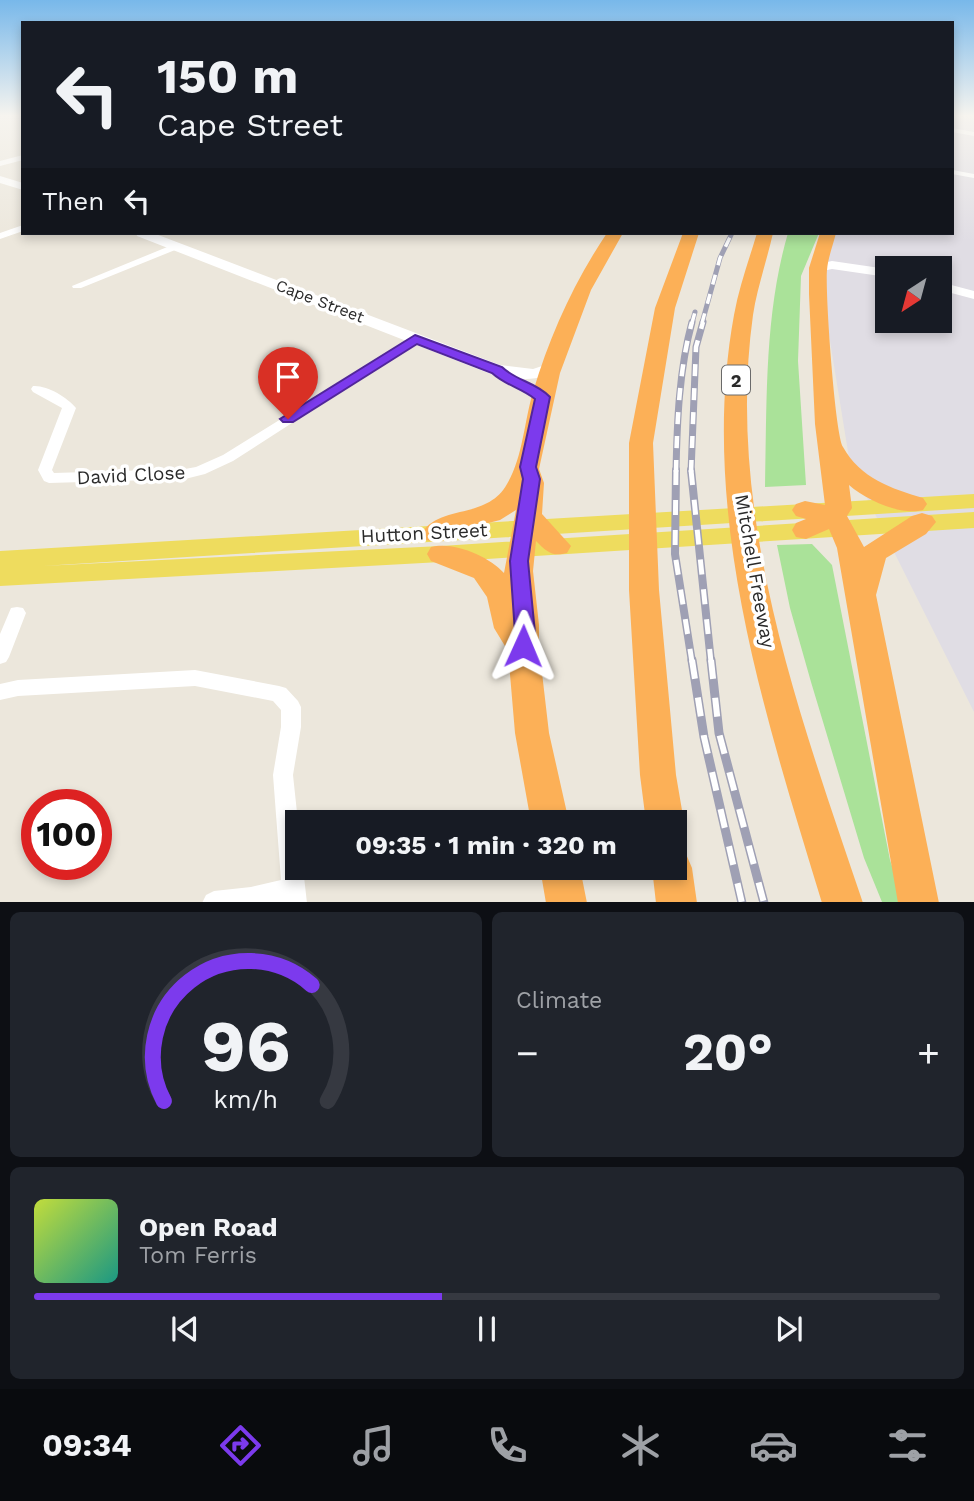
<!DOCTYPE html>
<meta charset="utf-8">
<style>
:root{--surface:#171b24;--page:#20242c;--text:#f1f3f6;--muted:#9ea1a6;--line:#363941;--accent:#7c3aed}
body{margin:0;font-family:"Work Sans",sans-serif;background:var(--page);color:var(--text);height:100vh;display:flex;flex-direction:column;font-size:26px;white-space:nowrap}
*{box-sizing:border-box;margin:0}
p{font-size:23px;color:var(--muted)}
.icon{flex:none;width:38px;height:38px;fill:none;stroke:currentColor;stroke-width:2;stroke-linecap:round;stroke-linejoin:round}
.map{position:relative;height:902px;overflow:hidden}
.panel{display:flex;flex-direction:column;gap:10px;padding:10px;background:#0d0f14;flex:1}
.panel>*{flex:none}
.guide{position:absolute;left:21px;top:21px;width:933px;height:214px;border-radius:0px;box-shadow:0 4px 10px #0003;background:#171b24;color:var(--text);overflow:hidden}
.needle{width:46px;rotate:216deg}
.buttons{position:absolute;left:875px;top:256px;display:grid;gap:14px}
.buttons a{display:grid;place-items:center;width:77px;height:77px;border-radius:0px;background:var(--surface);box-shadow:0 4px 10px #0003;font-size:35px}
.speed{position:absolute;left:21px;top:789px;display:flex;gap:14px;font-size:35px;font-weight:700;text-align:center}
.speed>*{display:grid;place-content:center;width:91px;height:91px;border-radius:50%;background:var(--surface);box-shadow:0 4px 10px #0003;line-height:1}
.speed .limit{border:10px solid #d22;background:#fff;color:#111}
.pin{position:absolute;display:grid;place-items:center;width:60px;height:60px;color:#fff;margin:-72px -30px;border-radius:50% 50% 50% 0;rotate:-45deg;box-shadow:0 0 7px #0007}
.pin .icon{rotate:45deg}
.me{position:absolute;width:77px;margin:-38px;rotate:1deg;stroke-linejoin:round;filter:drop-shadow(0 0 5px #0008)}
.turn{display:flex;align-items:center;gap:24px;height:147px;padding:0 21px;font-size:32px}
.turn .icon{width:91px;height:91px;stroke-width:2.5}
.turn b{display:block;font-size:49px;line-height:60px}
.then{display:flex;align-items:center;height:66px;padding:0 21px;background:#0003;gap:14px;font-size:26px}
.big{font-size:52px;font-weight:700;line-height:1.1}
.panel .tile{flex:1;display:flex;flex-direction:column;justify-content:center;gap:10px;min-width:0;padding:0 24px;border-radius:10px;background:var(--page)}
.panel .dial{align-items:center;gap:0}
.dial svg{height:182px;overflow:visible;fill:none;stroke:var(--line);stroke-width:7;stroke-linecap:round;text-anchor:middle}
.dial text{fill:var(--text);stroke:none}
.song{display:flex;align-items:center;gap:21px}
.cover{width:84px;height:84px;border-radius:10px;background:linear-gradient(135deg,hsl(70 70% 55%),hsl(170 70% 35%))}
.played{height:7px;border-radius:4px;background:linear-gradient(90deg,var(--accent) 45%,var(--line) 45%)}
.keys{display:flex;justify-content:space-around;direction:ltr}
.heat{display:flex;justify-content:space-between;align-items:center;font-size:38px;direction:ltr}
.panel .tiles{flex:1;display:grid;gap:10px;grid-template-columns:1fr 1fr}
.tile:last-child{grid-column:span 2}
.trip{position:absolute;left:285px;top:810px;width:402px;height:70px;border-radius:0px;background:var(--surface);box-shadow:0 4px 10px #0003;font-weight:700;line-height:70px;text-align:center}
.tab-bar{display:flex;height:112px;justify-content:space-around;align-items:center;background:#090b0e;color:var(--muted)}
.tab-bar .icon{width:49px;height:49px}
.tab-bar .selected{color:var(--accent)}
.tab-bar b{font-size:32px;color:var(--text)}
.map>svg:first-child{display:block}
</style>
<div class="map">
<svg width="974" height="903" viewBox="0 0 974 903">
<rect width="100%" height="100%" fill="#ece7dc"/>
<path fill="#e0dde4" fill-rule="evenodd" d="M952,115H974V712L850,464L824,304L825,273L829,248L836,233H952ZM887,268H940V320H887Z"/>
<path fill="#aae299" d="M788,233H819L801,276L798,361L806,485L765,487C767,402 764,315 788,233Z
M812,544L832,565L890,860L904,902H882L864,858L811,682L790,608L777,545Z"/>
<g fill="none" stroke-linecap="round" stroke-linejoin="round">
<path fill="#fff" fill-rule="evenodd" d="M952,128L974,132V136L952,132Z
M23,155V160L0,166V161Z
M952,170L974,174V178L952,174Z
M23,225V231L0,239V233Z
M177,243L180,244V248L81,288H73L72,286Z
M415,336L421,339L419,341L233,461L205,474L185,479L49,483L44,481L38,470L62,408L33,392L31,389L33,386C47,385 67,397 76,408L52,470L54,473L185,469L196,467L223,455Z
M17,607L23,608L26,613L9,657L6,662L0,664V634L11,608Z
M195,670L279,686L286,688L298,701L301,707V727L293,775L298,822V868H303L307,903H202L206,895L214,891L251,887L281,880L273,775L281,727V710L273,701L195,686L18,696L0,700V684L18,680Z"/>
<path fill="#fff" fill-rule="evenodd" d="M0,176L23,183V190L0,183Z
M136,233H153L500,365L533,369L551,363L559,368C543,384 511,379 491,374L137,236Z
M832,261L887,269V277L832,269L818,272L811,268L813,265Z
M940,282L974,291V299L940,290Z"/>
<path fill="#eedc5e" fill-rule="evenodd" d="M974,494V508L42,566L441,546L974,512V528L441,562L0,586V551Z"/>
<path fill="#fcb057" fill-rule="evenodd" d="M607,233H623L591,290L560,373L539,469L544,483L542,514L571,546L567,553C552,557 547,552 536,541L533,571L539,625V647L549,733L569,822H531L515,733L508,651L494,628L487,597L474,578L431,561L427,554L431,547C453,541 489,556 504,573L516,510L500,520L465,529L446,540L436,542L426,540L422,533C440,504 487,520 507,484C523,457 524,422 533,392C550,335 574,282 607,233Z
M683,233H699L675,308L653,443L659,590L676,775L684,822L676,836V822H646L640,775L629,590V443L655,308Z
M757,233H773C767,260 757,288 753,315C725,516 800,716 863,903H822C765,715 698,513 734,315C739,287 749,260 757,233Z
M820,233H836C833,245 828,258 827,270C825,292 835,433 843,447C860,478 892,489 923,498L927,504L923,510C901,516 866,500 849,485L852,508L847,516L864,547L912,516L922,513L932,516L936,522L926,534L886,558L876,595L939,903H898L837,548L829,529L806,539L796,537L792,530L796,523L806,519L796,516L792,510L796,504L805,501L825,505L815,424L809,294V268Z
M676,850L686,854L692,868L697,903H656L652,868H676Z
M540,868H580L587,903H546Z"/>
<defs>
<path id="rail-far3" d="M692,323L695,312
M702,323L720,258L732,233"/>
<path id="rail-far2" d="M676,472C677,422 679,370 692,322
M691,472L696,347L703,322"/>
<path id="rail-far1" d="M676,470L675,554L692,662
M691,470L711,662"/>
<path id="rail" d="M692,660L704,737L742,903
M711,660L719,733L764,903"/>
</defs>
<use href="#rail-far3" stroke="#9fa0b4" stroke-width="5"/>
<use href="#rail-far2" stroke="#9fa0b4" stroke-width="7"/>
<use href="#rail-far1" stroke="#9fa0b4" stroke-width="8"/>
<use href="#rail" stroke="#9fa0b4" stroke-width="9"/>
<use href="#rail-far3" stroke="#fff" stroke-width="3.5" stroke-dasharray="10" stroke-linecap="butt"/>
<use href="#rail-far2" stroke="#fff" stroke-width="4.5" stroke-dasharray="12" stroke-linecap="butt"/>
<use href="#rail-far1" stroke="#fff" stroke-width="5" stroke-dasharray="15" stroke-linecap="butt"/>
<use href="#rail" stroke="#fff" stroke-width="6" stroke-dasharray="19" stroke-linecap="butt"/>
</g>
<linearGradient id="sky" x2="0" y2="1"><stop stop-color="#78b8ea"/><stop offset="0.48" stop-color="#f6f4ef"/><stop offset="1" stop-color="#f6f4ef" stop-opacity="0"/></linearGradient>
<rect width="974" height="241" fill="url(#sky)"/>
<path fill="#7c3aed" stroke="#51269a" stroke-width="2" d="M415,335L502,367C516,381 536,382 550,397L536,467L540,479L528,561L535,633L530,652L523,654L516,652L513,646L515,633L510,561L523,479L520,467L535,399C521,388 505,385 492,373L417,344L293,422H283L280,419Z"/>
<g text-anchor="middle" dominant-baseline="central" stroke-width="7" stroke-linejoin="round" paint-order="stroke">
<g font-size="16" fill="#2a2a2a" stroke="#fff">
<text transform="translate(320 301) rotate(21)">Cape Street</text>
</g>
<rect fill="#fff" stroke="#6a6a6a" stroke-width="2" x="722" y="365.5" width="28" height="29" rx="5"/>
<g font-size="18" font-weight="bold" fill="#2a2a2a">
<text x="736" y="380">2</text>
</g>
<g font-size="19" fill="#2a2a2a" stroke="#fff">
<text transform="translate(131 475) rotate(-3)">David Close</text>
<text transform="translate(424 533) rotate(-3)">Hutton Street</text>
<text transform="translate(755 571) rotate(80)">Mitchell Freeway</text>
</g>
</g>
</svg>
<div class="buttons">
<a><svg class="needle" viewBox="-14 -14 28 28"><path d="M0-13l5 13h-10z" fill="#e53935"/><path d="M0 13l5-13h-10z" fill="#9ea1a6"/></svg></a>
</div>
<div class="speed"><div class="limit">100</div></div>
<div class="pin" style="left:288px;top:419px;background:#d93025"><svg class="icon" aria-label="arrive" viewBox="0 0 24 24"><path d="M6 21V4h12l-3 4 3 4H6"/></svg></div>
<svg class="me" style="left:523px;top:646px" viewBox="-20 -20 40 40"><path d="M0-17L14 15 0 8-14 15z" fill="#7c3aed" stroke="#fff" stroke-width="4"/></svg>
<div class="trip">09:35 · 1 min · 320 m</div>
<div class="guide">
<div class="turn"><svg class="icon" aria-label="left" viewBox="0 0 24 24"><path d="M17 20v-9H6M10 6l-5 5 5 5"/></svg><div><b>150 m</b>Cape Street</div></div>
<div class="then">Then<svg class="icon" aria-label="left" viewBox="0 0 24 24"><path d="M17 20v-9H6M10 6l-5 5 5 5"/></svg></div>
</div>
</div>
<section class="panel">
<div class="tiles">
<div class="tile dial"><svg viewBox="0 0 100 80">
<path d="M14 69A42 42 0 1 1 86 69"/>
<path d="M14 69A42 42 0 0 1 79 18" stroke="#7c3aed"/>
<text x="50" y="56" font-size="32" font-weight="700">96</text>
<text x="50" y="72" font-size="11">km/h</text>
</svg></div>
<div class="tile"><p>Climate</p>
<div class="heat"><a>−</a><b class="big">20°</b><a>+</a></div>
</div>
<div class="tile">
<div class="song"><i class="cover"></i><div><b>Open Road</b><p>Tom Ferris</p></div></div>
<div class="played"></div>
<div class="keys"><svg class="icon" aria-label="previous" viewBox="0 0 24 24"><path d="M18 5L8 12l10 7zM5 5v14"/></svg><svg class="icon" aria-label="pause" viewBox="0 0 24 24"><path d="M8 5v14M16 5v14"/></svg><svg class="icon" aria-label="next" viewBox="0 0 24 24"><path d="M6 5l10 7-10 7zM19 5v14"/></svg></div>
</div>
</div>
</section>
<nav class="tab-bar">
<b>09:34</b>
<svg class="icon selected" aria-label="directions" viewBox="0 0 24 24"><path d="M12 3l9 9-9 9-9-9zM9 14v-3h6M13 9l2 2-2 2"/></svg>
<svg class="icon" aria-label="music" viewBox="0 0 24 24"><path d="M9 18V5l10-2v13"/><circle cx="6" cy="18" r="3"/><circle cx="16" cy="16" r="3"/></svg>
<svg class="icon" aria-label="phone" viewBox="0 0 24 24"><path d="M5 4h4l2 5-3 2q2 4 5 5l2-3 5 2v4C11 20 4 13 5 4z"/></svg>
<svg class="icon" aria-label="climate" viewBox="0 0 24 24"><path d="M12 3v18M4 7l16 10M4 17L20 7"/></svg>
<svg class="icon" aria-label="car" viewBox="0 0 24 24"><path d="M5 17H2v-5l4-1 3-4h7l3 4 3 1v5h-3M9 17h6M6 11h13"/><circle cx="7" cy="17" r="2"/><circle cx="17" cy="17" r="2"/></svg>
<svg class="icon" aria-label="filters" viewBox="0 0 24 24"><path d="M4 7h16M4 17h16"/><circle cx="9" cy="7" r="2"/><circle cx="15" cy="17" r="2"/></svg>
</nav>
